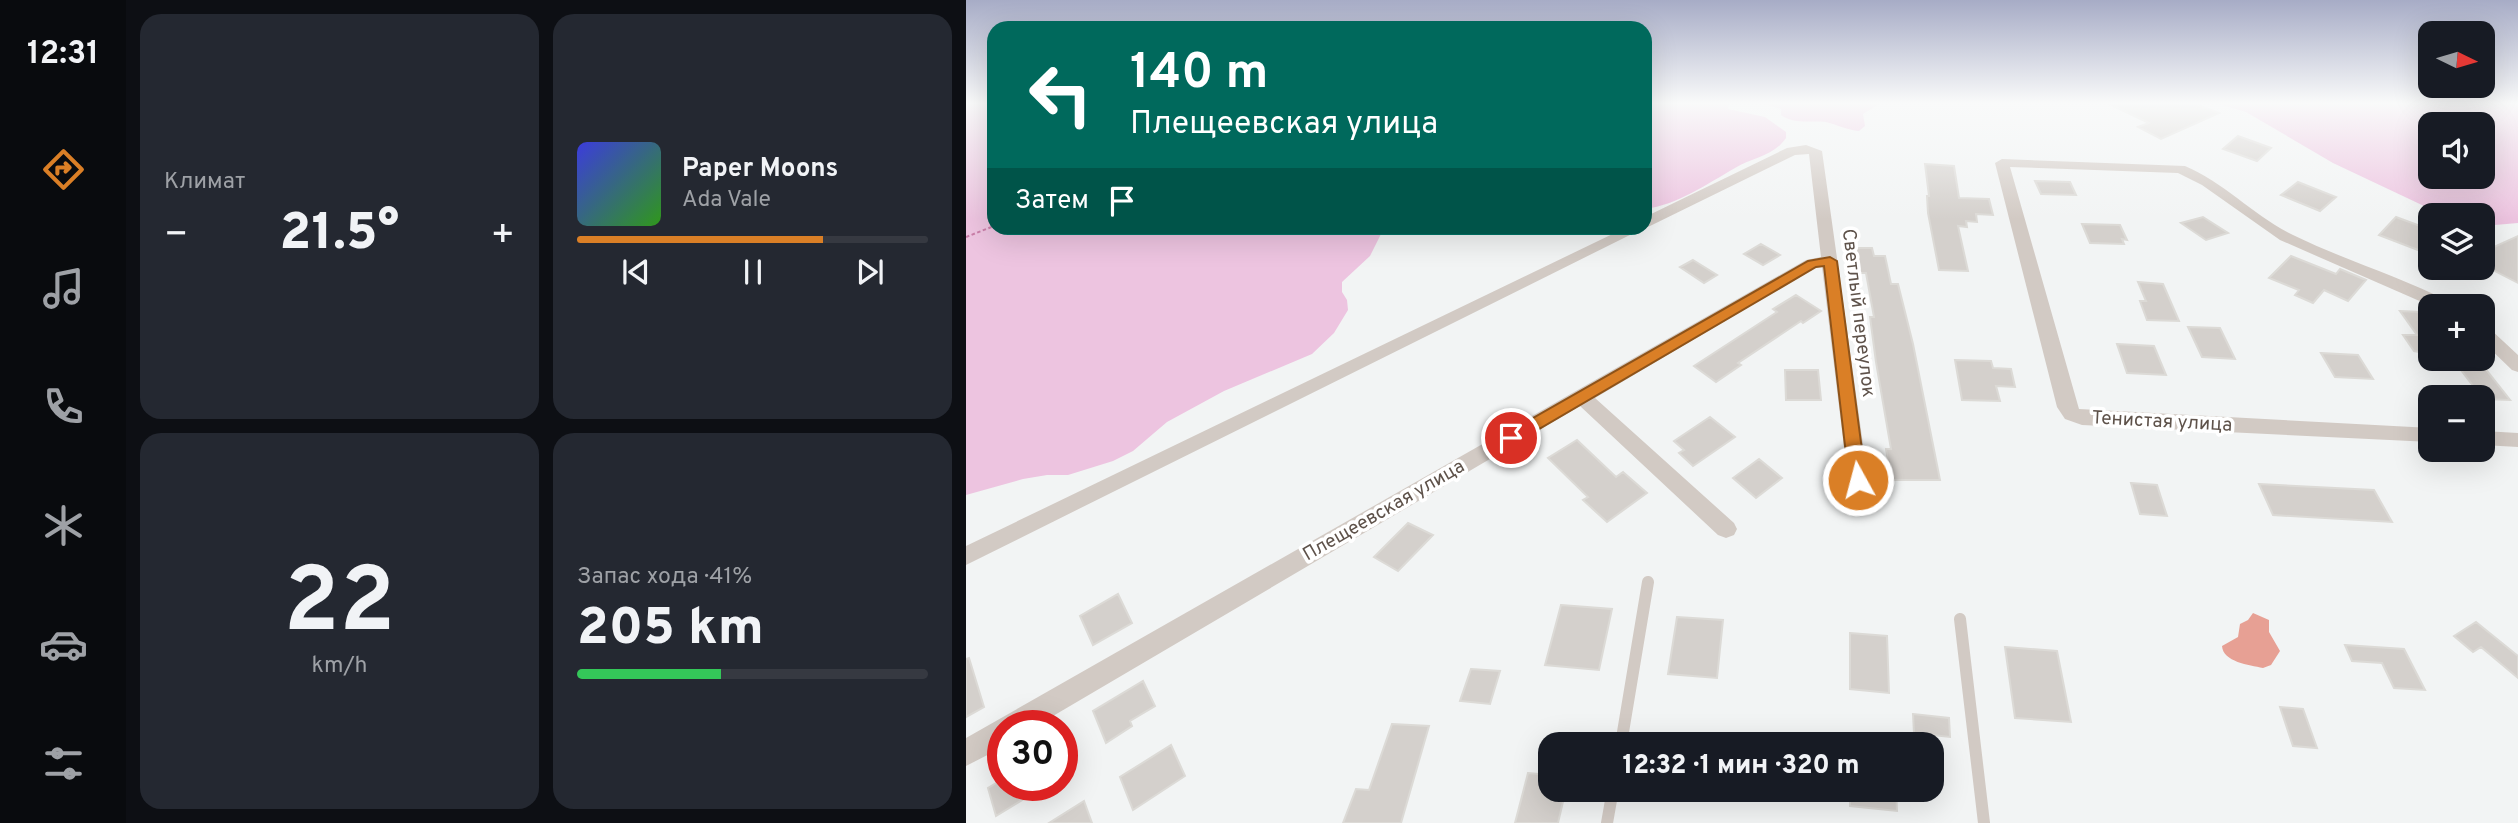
<!DOCTYPE html>
<html lang="ru">
<meta charset="utf-8">
<style>
:root{--surface:#171b24;--page:#242831;--text:#f1f3f6;--muted:#9ea1a6;--line:#363941;--accent:#da7f26}
body{margin:0;font-family:Overpass,sans-serif;background:var(--page);color:var(--text);height:100vh;display:flex;flex-direction:column;font-size:26px;white-space:nowrap}
*{box-sizing:border-box;margin:0}
p{font-size:23px;color:var(--muted)}
.icon{flex:none;width:38px;height:38px;fill:none;stroke:currentColor;stroke-width:2;stroke-linecap:round;stroke-linejoin:round}
.map{position:relative;flex:1;overflow:hidden}
.sheet{display:flex;flex-direction:column;gap:14px;padding:14px;background:#0d0f14;width:840px}
.sheet>*{flex:none}
.guide{position:absolute;left:21px;top:21px;width:665px;height:214px;border-radius:21px;box-shadow:0 7px 28px #0002;background:#00695c;color:#fff;overflow:hidden}
.needle{width:46px;rotate:95deg}
.tools{position:absolute;left:1452px;top:21px;display:grid;gap:14px}
.tools a{display:grid;place-items:center;width:77px;height:77px;border-radius:14px;background:var(--surface);box-shadow:0 7px 28px #0002;font-size:35px}
.speed{position:absolute;left:21px;top:710px;display:flex;gap:14px;font-size:35px;font-weight:700;text-align:center}
.speed>*{display:grid;place-content:center;width:91px;height:91px;border-radius:50%;background:var(--surface);box-shadow:0 7px 28px #0002;line-height:1}
.speed .limit{border:10px solid #d22;background:#fff;color:#111}
.pin{position:absolute;display:grid;place-items:center;width:60px;height:60px;color:#fff;margin:-30px;border:4px solid #fff;border-radius:50%;box-shadow:0 2px 7px #0007}
.me{position:absolute;width:77px;margin:-38px;rotate:353deg;stroke-linejoin:round;filter:drop-shadow(0 0 5px #0008)}
.turn{display:flex;align-items:center;gap:24px;height:147px;padding:0 28px;font-size:32px}
.turn .icon{width:91px;height:91px;stroke-width:2.5}
.turn b{display:block;font-size:49px;line-height:60px}
.then{display:flex;align-items:center;height:66px;padding:0 28px;background:#0003;gap:14px;font-size:26px}
.big{font-size:52px;font-weight:800;line-height:1.1}
.sheet .card{flex:1;display:flex;flex-direction:column;justify-content:center;gap:10px;min-width:0;padding:0 24px;border-radius:21px;background:var(--page)}
.sheet .dial{align-items:center;gap:0}
.dial b{font-size:91px;line-height:1}
.song{display:flex;align-items:center;gap:21px}
.cover{width:84px;height:84px;border-radius:10px;background:linear-gradient(135deg,hsl(240 70% 55%),hsl(110 70% 35%))}
.played{height:7px;border-radius:4px;background:linear-gradient(90deg,var(--accent) 70%,var(--line) 70%)}
.keys{display:flex;justify-content:space-around;direction:ltr}
.heat{display:flex;justify-content:space-between;align-items:center;font-size:38px;direction:ltr}
.charge{height:10px;border-radius:5px;background:linear-gradient(90deg,#34c759 41%,var(--line) 0)}
.sheet .tiles{flex:1;display:grid;gap:14px;grid-template-columns:repeat(2,1fr)}
.trip{position:absolute;left:572px;top:732px;width:406px;height:70px;border-radius:21px;background:var(--surface);box-shadow:0 7px 28px #0002;font-weight:800;line-height:70px;text-align:center}
main{display:flex;flex:1;min-height:0}
.dock{display:flex;flex-direction:column;width:126px;justify-content:space-around;align-items:center;background:#090b0e;color:var(--muted)}
.dock .icon{width:49px;height:49px}
.dock .on{color:var(--accent)}
.dock b{font-size:32px;color:var(--text)}
.map>svg:first-child{display:block}
</style>
<main>
<nav class="dock">
<b>12:31</b>
<svg class="icon on" aria-label="directions" viewBox="0 0 24 24"><path d="M12 3l9 9-9 9-9-9zM9 14v-3h6M13 9l2 2-2 2"/></svg>
<svg class="icon" aria-label="music" viewBox="0 0 24 24"><path d="M9 18V5l10-2v13"/><circle cx="6" cy="18" r="3"/><circle cx="16" cy="16" r="3"/></svg>
<svg class="icon" aria-label="phone" viewBox="0 0 24 24"><path d="M5 4h4l2 5-3 2q2 4 5 5l2-3 5 2v4C11 20 4 13 5 4z"/></svg>
<svg class="icon" aria-label="climate" viewBox="0 0 24 24"><path d="M12 3v18M4 7l16 10M4 17L20 7"/></svg>
<svg class="icon" aria-label="car" viewBox="0 0 24 24"><path d="M5 17H2v-5l4-1 3-4h7l3 4 3 1v5h-3M9 17h6M6 11h13"/><circle cx="7" cy="17" r="2"/><circle cx="17" cy="17" r="2"/></svg>
<svg class="icon" aria-label="filters" viewBox="0 0 24 24"><path d="M4 7h16M4 17h16"/><circle cx="9" cy="7" r="2"/><circle cx="15" cy="17" r="2"/></svg>
</nav>
<section class="sheet">
<div class="tiles">
<div class="card"><p>Климат</p>
<div class="heat"><a>−</a><b class="big">21.5°</b><a>+</a></div>
</div>
<div class="card">
<div class="song"><i class="cover"></i><div><b>Paper Moons</b><p>Ada Vale</p></div></div>
<div class="played"></div>
<div class="keys"><svg class="icon" aria-label="previous" viewBox="0 0 24 24"><path d="M18 5L8 12l10 7zM5 5v14"/></svg><svg class="icon" aria-label="pause" viewBox="0 0 24 24"><path d="M8 5v14M16 5v14"/></svg><svg class="icon" aria-label="next" viewBox="0 0 24 24"><path d="M6 5l10 7-10 7zM19 5v14"/></svg></div>
</div>
<div class="card dial"><b>22</b><p>km/h</p></div>
<div class="card"><p>Запас хода · 41%</p><b class="big">205 km</b><div class="charge"></div></div>
</div>
</section>
<div class="map">
<svg width="1552" height="823" viewBox="0 0 1552 823">
<rect width="100%" height="100%" fill="#f2f4f4"/>
<path fill="#edc4e0" fill-rule="evenodd" d="M0,104H28V228H418L404,256L376,282V292L381,300L382,310L368,333L346,354L258,391L201,422L167,451L147,461L102,475H81L57,479L0,495Z
M679,104H763L762,109L799,117L820,132V138C807,157 787,157 769,168C741,184 711,205 679,209Z
M799,104H913L897,114L899,126L893,131C881,130 872,125 860,122C844,120 829,125 815,115V109Z
M1253,104H1552V223L1517,226V215L1475,214L1367,163L1280,112ZM1517,124V177H1465V124Z"/>
<path fill="#e7a094" d="M1287,613L1303,620V632L1314,651L1305,665L1297,668C1283,665 1257,662 1256,646L1272,637L1274,624L1282,620Z"/>
<path fill="#d4d0cc" stroke="#dcdad6" stroke-width="2" d="M1143,104H1230L1253,113L1195,139L1172,127L1183,123Z
M1272,136L1305,148L1291,161L1257,149Z
M959,164L988,166L993,198L1023,199L1027,215L1010,214L1011,222L1000,221L1001,227L992,226L1002,271L973,270L962,213L961,196H963Z
M1069,181L1104,182L1110,195L1075,194Z
M1332,182L1370,197L1354,211L1315,195Z
M1237,217L1262,233L1240,240L1215,223Z
M1430,217L1465,230V236L1452,250L1413,235Z
M1116,224L1154,225L1161,240L1156,239L1158,244L1124,243Z
M1552,236V283L1517,265V252Z
M795,244L814,255L797,265L778,254Z
M881,248H906L908,256H919L925,284H932L947,344L974,480H925L920,449H925L910,362L904,317H908L900,273H885Z
M1325,256L1370,274L1374,269L1400,280L1382,301L1358,290L1347,303L1329,295L1333,290L1303,278Z
M727,260L751,275L738,283L714,267Z
M1172,282L1197,284L1213,321L1181,320L1174,301H1180Z
M830,295L855,311L837,323L835,321L772,363L775,365L750,382L728,366L811,312L807,309Z
M1434,311L1456,312L1461,318L1465,319V354L1448,351L1437,335H1451Z
M1222,327L1254,328L1269,359L1236,357Z
M1151,344L1188,346L1200,375L1161,373Z
M1355,353L1392,355L1407,379L1369,377Z
M989,360L1025,361L1027,368L1045,369L1049,387L1030,386L1034,401L996,400Z
M1492,366L1518,367L1544,400L1517,399Z
M819,370H852L855,400H820Z
M744,417L769,437L727,466L713,453L718,450L708,441Z
M611,440L650,477L657,472L681,493L641,522L617,500L622,497L582,458Z
M793,459L816,478L790,498L767,478Z
M1165,483L1191,485L1201,516L1174,514Z
M1293,484L1408,490L1426,522L1307,515Z
M442,523L467,535L432,571L408,557Z
M152,594L166,623L127,645L114,616Z
M595,605L646,609L633,670L579,665Z
M711,617L757,620L751,678L702,674Z
M1510,622L1552,656V678L1515,647L1507,652L1488,636Z
M884,633L921,636L923,693L884,689Z
M1379,645L1438,649L1459,690L1428,688L1416,663L1386,661Z
M1039,647L1091,651L1105,722L1049,718Z
M3,658L18,707L0,717V659Z
M505,669L534,671L524,704L494,701Z
M177,681L189,706L164,721L166,726L140,743L127,711Z
M1314,707L1337,709L1351,748L1327,746Z
M947,714L983,718L984,737L948,733Z
M426,724L463,726L435,823H377L390,789L403,790Z
M205,745L219,776L167,810L154,777Z
M562,773L584,775V789H600L592,823H549Z
M37,779V786H79L30,816L22,788Z
M884,789H930L931,811L884,806Z
M118,801L126,823H83Z"/>
<g fill="none" stroke-linecap="round" stroke-linejoin="round">
<path stroke="#ca7ea8" stroke-width="2" stroke-dasharray="3.5 2.5" stroke-linecap="butt" d="M0,237L28,226"/>
<path stroke="#d2cac4" stroke-width="12" d="M994,619L1018,823
M655,744L682,582
M641,823L647,789"/>
<path fill="#d2cac4" fill-rule="evenodd" d="M840,145L856,151L902,480L899,486L892,488L885,486L882,480L856,267H850L629,398L768,523L771,529L768,535L760,538L752,535L614,406L70,726H37V747L0,766V738L840,260L855,257L843,154L829,155L684,226L679,228V217L821,148Z
M1036,159L1219,166C1259,183 1288,216 1327,235C1378,260 1433,276 1484,302L1486,306H1465L1314,240L1236,185L1212,173L1044,167L1113,409L1465,428V442L1116,425L1099,419L1091,407L1029,163Z
M659,228H678L0,565V546Z
M1517,326L1523,328L1552,355V372L1546,370L1517,342Z
M1517,431L1552,433V447L1517,445Z"/>
</g>
<linearGradient id="sky" x2="0" y2="1"><stop stop-color="#a7acc6"/><stop offset="0.47" stop-color="#f9fafa"/><stop offset="1" stop-color="#f9fafa" stop-opacity="0"/></linearGradient>
<rect width="1552" height="219" fill="url(#sky)"/>
<path fill="#da7f26" stroke="#8e5319" stroke-width="2" d="M864,257L871,261L900,480L898,485H886L883,480L858,266L850,267L551,442H539L537,438L539,434L842,261Z"/>
<g text-anchor="middle" dominant-baseline="central" stroke-width="7" stroke-linejoin="round" paint-order="stroke">
<g font-size="19" fill="#5e524a" stroke="#fff">
<text transform="translate(892 313) rotate(83)">Светлый переулок</text>
<text transform="translate(1196 422) rotate(3)">Тенистая улица</text>
<text transform="translate(418 511) rotate(-30)">Плещеевская улица</text>
</g>
</g>
</svg>
<div class="tools">
<a><svg class="needle" viewBox="-14 -14 28 28"><path d="M0-13l5 13h-10z" fill="#e53935"/><path d="M0 13l5-13h-10z" fill="#9ea1a6"/></svg></a>
<a><svg class="icon" aria-label="sound" viewBox="0 0 24 24"><path d="M4 9h4l5-4v14l-5-4H4zM17 9q2 3 0 6"/></svg></a>
<a><svg class="icon" aria-label="layers" viewBox="0 0 24 24"><path d="M12 4l9 5-9 5-9-5zM3 14l9 5 9-5"/></svg></a>
<a>+</a>
<a>−</a>
</div>
<div class="speed"><div class="limit">30</div></div>
<div class="pin" style="left:545px;top:438px;background:#d93025"><svg class="icon" aria-label="arrive" viewBox="0 0 24 24"><path d="M6 21V4h12l-3 4 3 4H6"/></svg></div>
<svg class="me" style="left:892px;top:480px" viewBox="-20 -20 40 40"><circle r="17" fill="#da7f26" stroke="#fff" stroke-width="3"/><path d="M0-11L8 9 0 5-8 9z" fill="#fff"/></svg>
<div class="trip">12:32 · 1 мин · 320 m</div>
<div class="guide">
<div class="turn"><svg class="icon" aria-label="left" viewBox="0 0 24 24"><path d="M17 20v-9H6M10 6l-5 5 5 5"/></svg><div><b>140 m</b>Плещеевская улица</div></div>
<div class="then">Затем<svg class="icon" aria-label="arrive" viewBox="0 0 24 24"><path d="M6 21V4h12l-3 4 3 4H6"/></svg></div>
</div>
</div>
</main>
